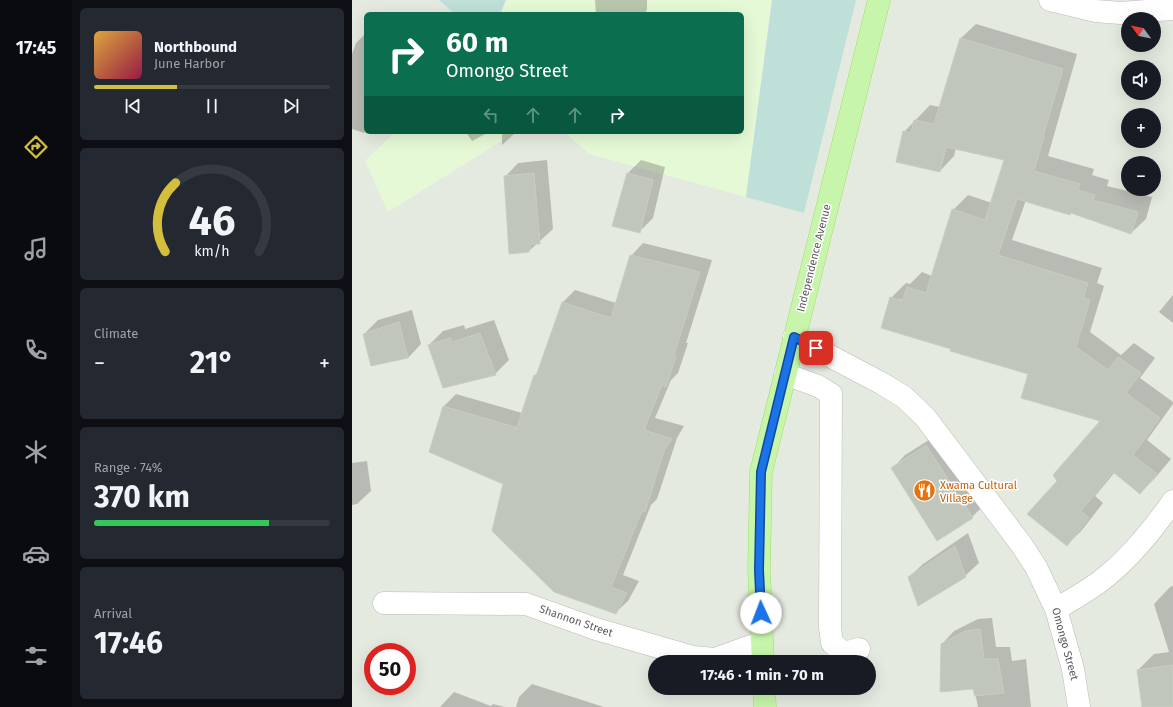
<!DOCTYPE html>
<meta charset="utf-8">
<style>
:root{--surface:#171b24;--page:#242831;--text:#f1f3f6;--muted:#9ea1a6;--line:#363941;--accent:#d3bf3d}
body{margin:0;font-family:"Fira Sans",sans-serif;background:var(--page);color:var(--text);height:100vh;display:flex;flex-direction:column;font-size:15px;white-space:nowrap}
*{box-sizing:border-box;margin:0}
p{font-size:13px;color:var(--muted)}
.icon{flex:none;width:22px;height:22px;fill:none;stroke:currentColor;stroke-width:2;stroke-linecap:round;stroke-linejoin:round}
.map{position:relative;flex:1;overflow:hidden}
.side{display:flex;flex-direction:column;gap:8px;padding:8px;background:#0d0f14;width:280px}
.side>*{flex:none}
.banner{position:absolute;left:12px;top:12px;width:380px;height:122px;border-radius:6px;box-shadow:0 4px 16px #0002;background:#0b6e4f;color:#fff;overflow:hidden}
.needle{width:26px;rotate:302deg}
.tools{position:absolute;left:769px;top:12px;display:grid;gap:8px}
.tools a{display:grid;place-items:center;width:40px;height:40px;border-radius:50%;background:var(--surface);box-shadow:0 4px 16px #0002;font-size:20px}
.speed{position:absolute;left:12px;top:643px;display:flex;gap:8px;font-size:20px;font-weight:700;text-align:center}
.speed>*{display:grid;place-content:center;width:52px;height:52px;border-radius:50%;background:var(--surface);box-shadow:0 4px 16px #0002;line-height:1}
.speed .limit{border:6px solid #d22;background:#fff;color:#111}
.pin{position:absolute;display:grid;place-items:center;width:34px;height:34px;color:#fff;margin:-17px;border-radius:8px;box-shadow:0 2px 6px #0006}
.me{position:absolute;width:44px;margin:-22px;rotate:358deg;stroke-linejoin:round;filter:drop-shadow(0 0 3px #0008)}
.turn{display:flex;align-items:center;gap:14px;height:84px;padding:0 16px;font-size:18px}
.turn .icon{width:52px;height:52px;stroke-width:2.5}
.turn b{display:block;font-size:28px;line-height:34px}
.lanes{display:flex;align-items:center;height:38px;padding:0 16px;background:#0003;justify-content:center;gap:20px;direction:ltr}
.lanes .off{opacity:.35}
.big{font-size:30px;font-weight:700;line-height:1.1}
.side .card{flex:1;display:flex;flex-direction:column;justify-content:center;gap:6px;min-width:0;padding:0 14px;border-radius:6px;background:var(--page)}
.side .dial{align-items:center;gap:0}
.dial svg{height:104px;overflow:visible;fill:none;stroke:var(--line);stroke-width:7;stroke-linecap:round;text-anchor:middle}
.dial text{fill:var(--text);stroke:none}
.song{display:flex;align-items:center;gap:12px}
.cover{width:48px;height:48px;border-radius:6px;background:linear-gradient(135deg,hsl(40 70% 55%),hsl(340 70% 35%))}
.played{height:4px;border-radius:2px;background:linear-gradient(90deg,var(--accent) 35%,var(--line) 35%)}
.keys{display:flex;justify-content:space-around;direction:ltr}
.heat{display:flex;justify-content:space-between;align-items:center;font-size:22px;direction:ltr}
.charge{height:6px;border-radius:3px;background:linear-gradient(90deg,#34c759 74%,var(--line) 0)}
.trip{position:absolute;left:296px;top:655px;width:228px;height:40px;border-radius:20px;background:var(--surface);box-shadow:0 4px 16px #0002;font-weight:700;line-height:40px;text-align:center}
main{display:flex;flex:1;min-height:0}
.dock{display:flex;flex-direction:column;width:72px;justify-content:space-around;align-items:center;background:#090b0e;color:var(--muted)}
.dock .icon{width:28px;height:28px}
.dock .active{color:var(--accent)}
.dock b{font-size:18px;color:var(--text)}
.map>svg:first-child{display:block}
</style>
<main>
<nav class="dock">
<b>17:45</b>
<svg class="icon active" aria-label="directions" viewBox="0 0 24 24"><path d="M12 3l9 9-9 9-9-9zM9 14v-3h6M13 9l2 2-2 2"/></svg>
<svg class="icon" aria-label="music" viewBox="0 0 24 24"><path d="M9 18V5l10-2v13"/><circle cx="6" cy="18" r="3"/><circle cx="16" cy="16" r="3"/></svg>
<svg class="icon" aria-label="phone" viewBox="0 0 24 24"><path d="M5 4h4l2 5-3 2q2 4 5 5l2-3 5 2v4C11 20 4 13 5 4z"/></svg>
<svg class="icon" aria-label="climate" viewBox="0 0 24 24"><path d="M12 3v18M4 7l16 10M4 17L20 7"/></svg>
<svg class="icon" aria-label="car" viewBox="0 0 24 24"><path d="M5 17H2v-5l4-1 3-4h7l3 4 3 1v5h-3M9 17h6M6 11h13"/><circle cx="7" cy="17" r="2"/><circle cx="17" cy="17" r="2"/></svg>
<svg class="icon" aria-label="filters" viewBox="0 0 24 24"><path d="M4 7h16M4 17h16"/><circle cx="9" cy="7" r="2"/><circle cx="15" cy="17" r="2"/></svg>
</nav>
<section class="side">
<div class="card">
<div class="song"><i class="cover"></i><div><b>Northbound</b><p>June Harbor</p></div></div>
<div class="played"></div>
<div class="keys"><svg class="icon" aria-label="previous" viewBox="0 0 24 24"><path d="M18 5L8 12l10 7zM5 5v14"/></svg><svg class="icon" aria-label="pause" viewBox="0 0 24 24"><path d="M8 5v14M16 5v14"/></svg><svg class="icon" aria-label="next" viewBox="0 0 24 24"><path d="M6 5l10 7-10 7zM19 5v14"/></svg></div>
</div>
<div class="card dial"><svg viewBox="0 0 100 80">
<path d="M14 69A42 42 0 1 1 86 69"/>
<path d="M14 69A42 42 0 0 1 22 16" stroke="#d3bf3d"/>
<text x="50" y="56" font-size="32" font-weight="700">46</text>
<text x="50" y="72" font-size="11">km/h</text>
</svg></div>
<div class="card"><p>Climate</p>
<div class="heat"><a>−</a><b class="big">21°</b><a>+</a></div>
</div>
<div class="card"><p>Range · 74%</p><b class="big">370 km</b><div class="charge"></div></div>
<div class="card"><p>Arrival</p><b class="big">17:46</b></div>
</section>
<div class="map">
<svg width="821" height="707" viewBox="0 0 821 707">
<rect width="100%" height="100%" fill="#e5eae0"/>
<path fill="#e6f9d7" d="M154,0H420L394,197L237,154L213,132H390V14H148Z
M43,132H164L36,212L13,161Z"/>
<path fill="#bfdfd9" d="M87,0H154L148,14H103Z
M420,0H504L452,213L394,197Z"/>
<path fill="#0003" fill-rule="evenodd" d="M243,0H295V10L292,14H244Z
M624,24L725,54L696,156L742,169L740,175L757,180L755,186L800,197L794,219L779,233L720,212L718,214L674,200L660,240L750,268L745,283L752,286L738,332L769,355L782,343L803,358L788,378L821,402V404L795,440L819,459L803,478L788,493L763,472L743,496L751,503L730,530L715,545L706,481L750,420L677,373L600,348L539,298L554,283L558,284L570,272L580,276L601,210L616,195L640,203L653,159L604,148L602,156L588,171L552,132L578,105L588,107L609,38ZM547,299L555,302L547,301Z
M14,33V131L12,133L0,129V54L4,43Z
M114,132H137L120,141Z
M150,132H164L150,145Z
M195,160L201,229L177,251L153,177L166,163Z
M289,160L313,167L301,218L288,231L276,173Z
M291,243L360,260L334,343H336L326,373L319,380L303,418L332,426L325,438L305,499L299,505L271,575L287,581L276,601L263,613L152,483L92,406L104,394L170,413L182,376L186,372L211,302L223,290L264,303L279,256Z
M821,295V323L807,312Z
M60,310L69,344L56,358L12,334L26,320Z
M142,320L157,360L143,374L77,345L91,331L112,325L113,329Z
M588,433L634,503L620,517L540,469L553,455Z
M15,461L19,491L5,504L0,505V463Z
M616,533L627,563L613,576L557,577L571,564Z
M821,586V707H791L786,670L802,654L817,652L802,604L818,587Z
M640,618L644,647H658L660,661L674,659L679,707H626L622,688L590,644L602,631L626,619Z
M180,684L252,707H164L167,697Z
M102,692L139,706L141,704L153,707H88Z"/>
<path fill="#c1c6bd" stroke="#c7cec0" d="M608,38L711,69L691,136L692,137L682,171L728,184L726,190L743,195L741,200L786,212L779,234L719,213L718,215L665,199L646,255L736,283L731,298L738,300L724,347L756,370L766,357L789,373L774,393L808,418L781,455L805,474L788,494L761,472L729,511L737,518L715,546L675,514L705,481L701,475L748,421L669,398L676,374L598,351L599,349L529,328L538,297L550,301L555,287L574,293L600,209L633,220L652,160L594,147L588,172L544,162L551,131L559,133L562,120L582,124Z
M182,173L188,244H179L177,252L157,254L152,176Z
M275,173L301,180L288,233L260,226Z
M278,255L348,272L322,355L324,356L314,387L310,385L292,430L320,439L312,451L293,512L290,511L259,587L275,593L264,614L202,592L140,531L151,484L77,452L91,406L163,427L164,430L182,375L184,376L210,302L259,318Z
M47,322L56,358L19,366L11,334Z
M128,333L144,375L91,388L76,345L98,338L100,342Z
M574,445L621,518L585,541L539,468Z
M603,546L614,577L566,606L556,577Z
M628,629L632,659H646L652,693L623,696L621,689L588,692L589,644L613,631Z
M821,665V707H790L785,670Z"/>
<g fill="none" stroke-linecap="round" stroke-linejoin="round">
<defs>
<path id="minor" d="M698,0L744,11L768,13L821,9
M442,337L529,383L552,397L573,417L669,544L684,567L704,609L721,669L727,707
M433,374L466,386L479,394L478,627L480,643L492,653L507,649
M32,603L174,604L244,629L341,657L363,659L410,642
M704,609C718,601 733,592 746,583C776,561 800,531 821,501"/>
<path id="major" d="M411,662L407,570L409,472L527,0
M412,688L413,707"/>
</defs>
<use href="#minor" stroke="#bbb8be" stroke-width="23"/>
<use href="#major" stroke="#a1df64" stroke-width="23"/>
<use href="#minor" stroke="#fff" stroke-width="22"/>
<use href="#major" stroke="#c6f5ab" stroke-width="22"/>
</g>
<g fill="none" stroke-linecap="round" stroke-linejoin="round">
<defs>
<path id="route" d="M409,613L407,570L409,472L442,337L464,348"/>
</defs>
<use href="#route" stroke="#114b97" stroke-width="10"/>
<use href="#route" stroke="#1a73e8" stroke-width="7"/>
</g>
<defs>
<symbol id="restaurant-disc" viewBox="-11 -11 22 22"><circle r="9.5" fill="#e8710a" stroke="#fff"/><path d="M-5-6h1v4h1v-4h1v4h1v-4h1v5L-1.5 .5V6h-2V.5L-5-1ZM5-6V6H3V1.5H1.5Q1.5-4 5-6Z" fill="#fff"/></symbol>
</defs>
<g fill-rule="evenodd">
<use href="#restaurant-disc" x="560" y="478" width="25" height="25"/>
</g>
<g text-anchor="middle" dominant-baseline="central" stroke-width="3" stroke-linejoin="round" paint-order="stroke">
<g font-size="11" fill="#5b5960" stroke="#fff">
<text transform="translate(462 258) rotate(-76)">Independence Avenue</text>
<text transform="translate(224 621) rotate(19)">Shannon Street</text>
<text transform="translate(713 644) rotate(75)">Omongo Street</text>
</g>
<g font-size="11" fill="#c56008" stroke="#fff" text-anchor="start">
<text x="588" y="485">Xwama Cultural<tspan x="588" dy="13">Village</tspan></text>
</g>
</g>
</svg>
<div class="tools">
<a><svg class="needle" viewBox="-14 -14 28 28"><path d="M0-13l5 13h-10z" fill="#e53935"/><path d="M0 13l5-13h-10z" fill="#9ea1a6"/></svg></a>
<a><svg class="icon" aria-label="sound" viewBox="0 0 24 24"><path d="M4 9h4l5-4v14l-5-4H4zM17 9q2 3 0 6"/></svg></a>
<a>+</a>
<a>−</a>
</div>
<div class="speed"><div class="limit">50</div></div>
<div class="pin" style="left:464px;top:348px;background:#d93025"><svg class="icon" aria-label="arrive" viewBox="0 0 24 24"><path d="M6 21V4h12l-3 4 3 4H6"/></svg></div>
<svg class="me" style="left:409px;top:613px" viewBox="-20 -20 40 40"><circle r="19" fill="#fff"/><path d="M0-13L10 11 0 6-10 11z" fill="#1a73e8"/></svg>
<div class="trip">17:46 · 1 min · 70 m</div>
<div class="banner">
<div class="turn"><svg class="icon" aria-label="right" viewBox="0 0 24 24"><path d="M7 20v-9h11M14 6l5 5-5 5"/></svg><div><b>60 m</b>Omongo Street</div></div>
<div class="lanes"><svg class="icon off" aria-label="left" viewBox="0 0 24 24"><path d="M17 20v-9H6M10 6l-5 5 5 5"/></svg><svg class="icon off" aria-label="ahead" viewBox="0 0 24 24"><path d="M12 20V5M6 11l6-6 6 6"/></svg><svg class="icon off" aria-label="ahead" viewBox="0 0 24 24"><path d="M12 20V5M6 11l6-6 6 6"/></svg><svg class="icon" aria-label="right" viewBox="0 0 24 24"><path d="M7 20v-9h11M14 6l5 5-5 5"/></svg></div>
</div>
</div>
</main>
